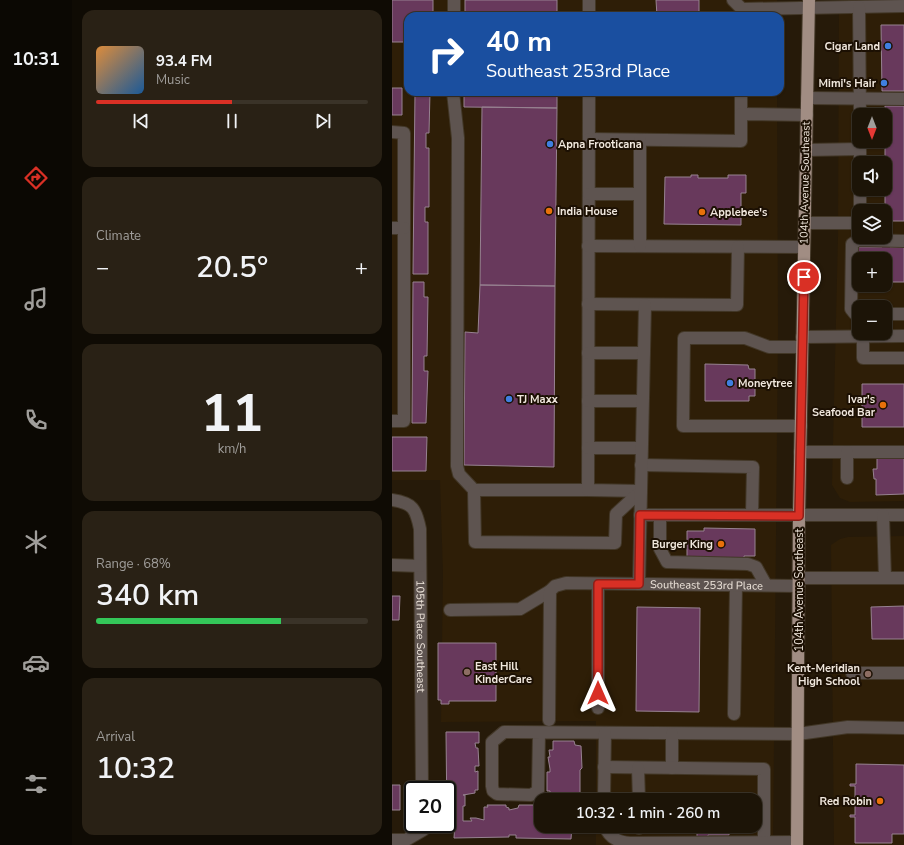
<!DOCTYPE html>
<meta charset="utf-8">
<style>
:root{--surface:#1c1407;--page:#292115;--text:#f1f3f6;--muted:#a09e9b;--line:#3a3328;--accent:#d93025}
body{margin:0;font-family:"Nunito Sans",sans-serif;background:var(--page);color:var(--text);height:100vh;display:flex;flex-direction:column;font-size:15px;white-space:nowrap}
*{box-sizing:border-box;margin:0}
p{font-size:13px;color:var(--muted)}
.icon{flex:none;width:22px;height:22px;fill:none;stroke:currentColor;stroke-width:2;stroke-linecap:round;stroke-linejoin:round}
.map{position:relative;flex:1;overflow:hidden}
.sheet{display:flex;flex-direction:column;gap:10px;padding:10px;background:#0f0b04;width:320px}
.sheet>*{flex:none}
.top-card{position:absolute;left:12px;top:12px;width:380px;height:84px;border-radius:12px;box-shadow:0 1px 3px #0004,0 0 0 1px var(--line);background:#1a4fa0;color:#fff;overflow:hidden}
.needle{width:26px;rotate:180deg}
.tools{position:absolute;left:460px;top:108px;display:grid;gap:8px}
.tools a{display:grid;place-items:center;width:40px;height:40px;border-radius:8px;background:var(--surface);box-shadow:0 1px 3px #0004,0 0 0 1px var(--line);font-size:20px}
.speed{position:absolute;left:12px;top:781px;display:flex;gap:8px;font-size:20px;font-weight:700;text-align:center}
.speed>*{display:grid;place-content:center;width:52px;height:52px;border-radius:50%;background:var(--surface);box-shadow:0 1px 3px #0004,0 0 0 1px var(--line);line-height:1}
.speed .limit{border:2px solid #111;border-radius:6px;background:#fff;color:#111}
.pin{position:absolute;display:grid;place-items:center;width:34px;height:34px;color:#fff;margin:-17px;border:2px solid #fff;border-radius:50%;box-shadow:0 1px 4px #0007}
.me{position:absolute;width:44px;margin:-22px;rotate:0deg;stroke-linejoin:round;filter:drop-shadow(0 0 3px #0008)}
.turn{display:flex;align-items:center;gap:14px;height:84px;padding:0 16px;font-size:18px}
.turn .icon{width:52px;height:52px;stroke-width:2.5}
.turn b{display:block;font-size:28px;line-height:34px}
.big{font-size:30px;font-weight:600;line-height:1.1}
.sheet .widget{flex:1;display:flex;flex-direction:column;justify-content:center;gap:6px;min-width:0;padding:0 14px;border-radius:12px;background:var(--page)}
.sheet .dial{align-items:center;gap:0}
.dial b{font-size:52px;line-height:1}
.song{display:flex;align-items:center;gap:12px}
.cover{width:48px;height:48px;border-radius:6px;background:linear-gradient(135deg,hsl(30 70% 55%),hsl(210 70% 35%))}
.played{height:4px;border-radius:2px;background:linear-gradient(90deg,var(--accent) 50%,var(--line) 50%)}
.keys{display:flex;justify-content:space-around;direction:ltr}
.heat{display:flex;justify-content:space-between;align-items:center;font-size:22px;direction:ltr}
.charge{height:6px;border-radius:3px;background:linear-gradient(90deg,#34c759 68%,var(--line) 0)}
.trip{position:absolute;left:142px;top:793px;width:228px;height:40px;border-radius:12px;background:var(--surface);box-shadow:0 1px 3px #0004,0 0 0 1px var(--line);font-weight:600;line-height:40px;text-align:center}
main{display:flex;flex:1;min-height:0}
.menu{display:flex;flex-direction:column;width:72px;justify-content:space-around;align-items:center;background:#0b0803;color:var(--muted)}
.menu .icon{width:28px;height:28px}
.menu .current{color:var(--accent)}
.menu b{font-size:18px;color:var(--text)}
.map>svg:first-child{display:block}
</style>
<main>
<nav class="menu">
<b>10:31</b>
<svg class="icon current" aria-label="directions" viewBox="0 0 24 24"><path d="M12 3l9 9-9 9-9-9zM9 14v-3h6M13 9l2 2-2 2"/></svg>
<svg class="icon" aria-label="music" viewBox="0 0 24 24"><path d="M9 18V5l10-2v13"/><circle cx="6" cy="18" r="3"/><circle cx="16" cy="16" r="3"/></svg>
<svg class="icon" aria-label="phone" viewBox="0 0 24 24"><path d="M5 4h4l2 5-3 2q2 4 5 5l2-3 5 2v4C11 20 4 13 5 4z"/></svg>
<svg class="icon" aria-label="climate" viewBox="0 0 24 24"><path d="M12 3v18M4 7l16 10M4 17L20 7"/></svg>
<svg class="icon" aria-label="car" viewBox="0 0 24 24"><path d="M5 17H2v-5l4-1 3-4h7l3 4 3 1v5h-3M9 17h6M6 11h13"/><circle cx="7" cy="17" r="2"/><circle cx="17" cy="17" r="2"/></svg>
<svg class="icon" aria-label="filters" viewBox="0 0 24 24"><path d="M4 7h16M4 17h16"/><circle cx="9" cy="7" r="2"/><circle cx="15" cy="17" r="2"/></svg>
</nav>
<section class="sheet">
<div class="widget">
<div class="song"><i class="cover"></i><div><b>93.4 FM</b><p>Music</p></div></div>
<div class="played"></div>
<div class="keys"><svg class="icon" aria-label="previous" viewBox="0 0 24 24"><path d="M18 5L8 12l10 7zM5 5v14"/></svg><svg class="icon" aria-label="pause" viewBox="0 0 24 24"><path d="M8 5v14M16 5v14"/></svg><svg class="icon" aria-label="next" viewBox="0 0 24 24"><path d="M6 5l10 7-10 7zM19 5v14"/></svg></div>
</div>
<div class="widget"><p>Climate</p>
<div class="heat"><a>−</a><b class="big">20.5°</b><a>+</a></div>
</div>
<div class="widget dial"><b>11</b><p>km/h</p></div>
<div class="widget"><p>Range · 68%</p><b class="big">340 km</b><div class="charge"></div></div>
<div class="widget"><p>Arrival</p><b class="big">10:32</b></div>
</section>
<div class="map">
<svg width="512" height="845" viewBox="0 0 512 845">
<rect width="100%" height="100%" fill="#261a09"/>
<path fill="#2e1e07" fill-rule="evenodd" d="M0,0H385V16H16V92H385L386,330L381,845H204V826H363V800H204V721L49,722L51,573L48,480H0Z
M447,0H512V501L458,502L448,498L440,485L446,237ZM467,115H493V141H467ZM467,163H493V189H467ZM467,211H493V237H467ZM467,259H493V285H467ZM467,307H493V333H467Z
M512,536V845H442L439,545L448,539L456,537Z"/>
<path fill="#68395c" stroke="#978291" d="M0,0H41V16H16V42H0Z
M73,0H165V16H73Z
M264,0H307V16H265Z
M489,25H512V91H490Z
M0,88H10V115H0Z
M23,92H38L37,133H34V148H37V207H33V222H36V274H21Z
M72,92H165V108L72,107Z
M493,106H512V221H493Z
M90,107L165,108L163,286L88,285Z
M299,175H306V178H336V175H354V193H349V225L272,224L273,177H299Z
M490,244H498V247H512V282H493V259H467V282H465V247H490Z
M21,282H32V297H36L35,356H32V371H36L34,423H20Z
M88,285L163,286L162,467L72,465L73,332L86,333Z
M313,364L356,365L357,369H363V396H357V401H313Z
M470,384H512V427H470Z
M0,437H35L34,471H0Z
M485,458H512V494L484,495V479H482L481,469H485Z
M312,528L363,529V556H352V560H315V557H295V531H312Z
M0,596H8L7,620H0Z
M512,606V639H480L479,607Z
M245,607L308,608L307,712L244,711Z
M46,643H104V701H57V704H49V700H46Z
M54,732H87V743H83L84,748H86L87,766H83V772L86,771V790H83V793L71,795H73V806H71V821H80L78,818H84L92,820V807H96L95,805H114V807L117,808V810L126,808L127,805H145V808H149V826H180L179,839L124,838V835H117V837L62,838L63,823H55Z
M161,741H182L183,745L189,746L190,768L188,770V800H169V796L173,794H158V791H155V772H158V769L156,757H158L157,750H161Z
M464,764L512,765V834H500V843H463V817H458V815H463V786H458V784H464Z
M0,785H8V810H0Z
M285,826H337V835H316V839H305V833H285Z"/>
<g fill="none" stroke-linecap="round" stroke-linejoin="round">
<defs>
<g id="minor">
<path d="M341,0L350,9L512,6"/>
<path d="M467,7L468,115"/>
<path d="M62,16V0"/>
<path d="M197,16V0"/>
<path d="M61,92L66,138L65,466L67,474L82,490H196"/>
<path d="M197,92L196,490L249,491"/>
<path d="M349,92V114"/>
<path d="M415,98L512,99"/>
<path d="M0,132L12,133V421H0"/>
<path d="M197,139L349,141V114L415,115"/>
<path d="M468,142V163"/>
<path d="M414,150L468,149"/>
<path d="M468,189V211"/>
<path d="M197,194H248"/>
<path d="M413,223H467"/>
<path d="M0,228H12"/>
<path d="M196,246L412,247"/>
<path d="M248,246V140"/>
<path d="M196,304L345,305L346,247"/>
<path d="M467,314H463L459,309L460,244L466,240L512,241"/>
<path d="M493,314H512"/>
<path d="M471,336V358H512"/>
<path d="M410,337L512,336"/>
<path d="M196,353H252"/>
<path d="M196,401H250"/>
<path d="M409,426H291L292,338H353L377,347H410"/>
<path d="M196,448H249"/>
<path d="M408,452H512"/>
<path d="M455,452V478"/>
<path d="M249,465L361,467L360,515"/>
<path d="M82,490L83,542L223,543L224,514L249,491"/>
<path id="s1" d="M0,500C21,503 24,509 28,529L30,790"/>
<path d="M248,515H512"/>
<path d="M268,515V549L275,562L356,564L364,567L374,585"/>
<path d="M491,515L493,578"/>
<path d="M0,565L28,566"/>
<path d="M407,578H512"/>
<path d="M206,584V708"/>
<path d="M247,584L253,305"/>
<path d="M58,610L128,609L158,591"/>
<path d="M460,673H512"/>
<path d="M342,714L344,585"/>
<path id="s2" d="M157,720L158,591L163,586L174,583L407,586"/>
<path d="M147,733L146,791L139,795L105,794L101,791L100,786V742L112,732L406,734L456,727L512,728"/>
<path d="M280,734V768"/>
<path d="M212,767L372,769V842"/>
<path d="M246,768L247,800"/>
<path d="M212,800L213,733"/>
<path d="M213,826C217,838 226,842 238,843L405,842"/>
<path d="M247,826V828"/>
<path d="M0,840H14L31,830V824"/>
</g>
<path id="major" d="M405,845L407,516L417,0"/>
</defs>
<use href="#minor" stroke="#423727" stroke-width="14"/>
<use href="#major" stroke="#423727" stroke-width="14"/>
<use href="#minor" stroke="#5e5450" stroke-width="12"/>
<use href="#major" stroke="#a18d83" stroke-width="12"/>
</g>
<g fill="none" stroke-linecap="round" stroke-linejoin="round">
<defs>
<path id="route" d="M206,693V584H247L248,515L407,516L412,277"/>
</defs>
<use href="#route" stroke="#8d1f18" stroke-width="10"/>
<use href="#route" stroke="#d93025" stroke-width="7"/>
</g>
<g fill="#3f7fe0" stroke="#1c1003" stroke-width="1.5">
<circle cx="496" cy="46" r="4"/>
<circle cx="492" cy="83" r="4"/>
<circle cx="158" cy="144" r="4"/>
<circle cx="338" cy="383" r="4"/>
<circle cx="117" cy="399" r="4"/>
</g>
<g fill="#e8710a" stroke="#1c1003" stroke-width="1.5">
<circle cx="157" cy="211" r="4"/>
<circle cx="310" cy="212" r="4"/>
<circle cx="491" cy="405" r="4"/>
<circle cx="329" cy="544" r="4"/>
<circle cx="488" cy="801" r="4"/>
</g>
<g fill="#8d6e63" stroke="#1c1003" stroke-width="1.5">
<circle cx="75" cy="672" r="4"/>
<circle cx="476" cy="674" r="4"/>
</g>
<g text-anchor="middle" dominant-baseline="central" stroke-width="4" stroke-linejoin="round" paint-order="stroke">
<g font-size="11" font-weight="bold" fill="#f0e7dd" stroke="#1c1003" text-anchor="end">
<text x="488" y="46">Cigar Land</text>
<text x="484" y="83">Mimi's Hair</text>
<text x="166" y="144" text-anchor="start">Apna Frooticana</text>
<text x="165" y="211" text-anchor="start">India House</text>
<text x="318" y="212" text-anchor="start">Applebee's</text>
<text x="346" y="383" text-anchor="start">Moneytree</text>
<text x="125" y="399" text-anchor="start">TJ Maxx</text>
<text x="483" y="399">Ivar's<tspan x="483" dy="13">Seafood Bar</tspan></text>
<text x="321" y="544">Burger King</text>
<text x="83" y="666" text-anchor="start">East Hill<tspan x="83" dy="13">KinderCare</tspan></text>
<text x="468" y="668">Kent-Meridian<tspan x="468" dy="13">High School</tspan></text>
<text x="480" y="801">Red Robin</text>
</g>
<g font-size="11" fill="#f0e7dd" stroke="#1c1003">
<text transform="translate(413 183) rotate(-89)">104th Avenue Southeast</text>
<text stroke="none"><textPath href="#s2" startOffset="288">Southeast 253rd Place</textPath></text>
<text transform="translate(407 590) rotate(-90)">104th Avenue Southeast</text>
<text stroke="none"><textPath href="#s1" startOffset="152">105th Place Southeast</textPath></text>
</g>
</g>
</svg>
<div class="tools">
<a><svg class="needle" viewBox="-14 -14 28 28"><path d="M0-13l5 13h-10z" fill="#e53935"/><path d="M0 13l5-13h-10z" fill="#a09e9b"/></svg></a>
<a><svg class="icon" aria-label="sound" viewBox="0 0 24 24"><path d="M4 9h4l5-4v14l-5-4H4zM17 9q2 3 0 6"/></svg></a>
<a><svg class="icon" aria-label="layers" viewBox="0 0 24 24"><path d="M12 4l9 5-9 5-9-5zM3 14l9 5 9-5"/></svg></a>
<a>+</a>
<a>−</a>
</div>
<div class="speed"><div class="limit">20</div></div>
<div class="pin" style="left:412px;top:277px;background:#d93025"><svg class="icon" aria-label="arrive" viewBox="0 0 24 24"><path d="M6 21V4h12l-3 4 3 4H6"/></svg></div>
<svg class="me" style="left:206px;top:693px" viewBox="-20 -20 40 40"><path d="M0-17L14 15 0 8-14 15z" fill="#d93025" stroke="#fff" stroke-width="4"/></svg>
<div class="trip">10:32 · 1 min · 260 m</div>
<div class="top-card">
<div class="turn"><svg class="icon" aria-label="right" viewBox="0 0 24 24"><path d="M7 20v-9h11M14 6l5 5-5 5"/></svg><div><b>40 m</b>Southeast 253rd Place</div></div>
</div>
</div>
</main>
